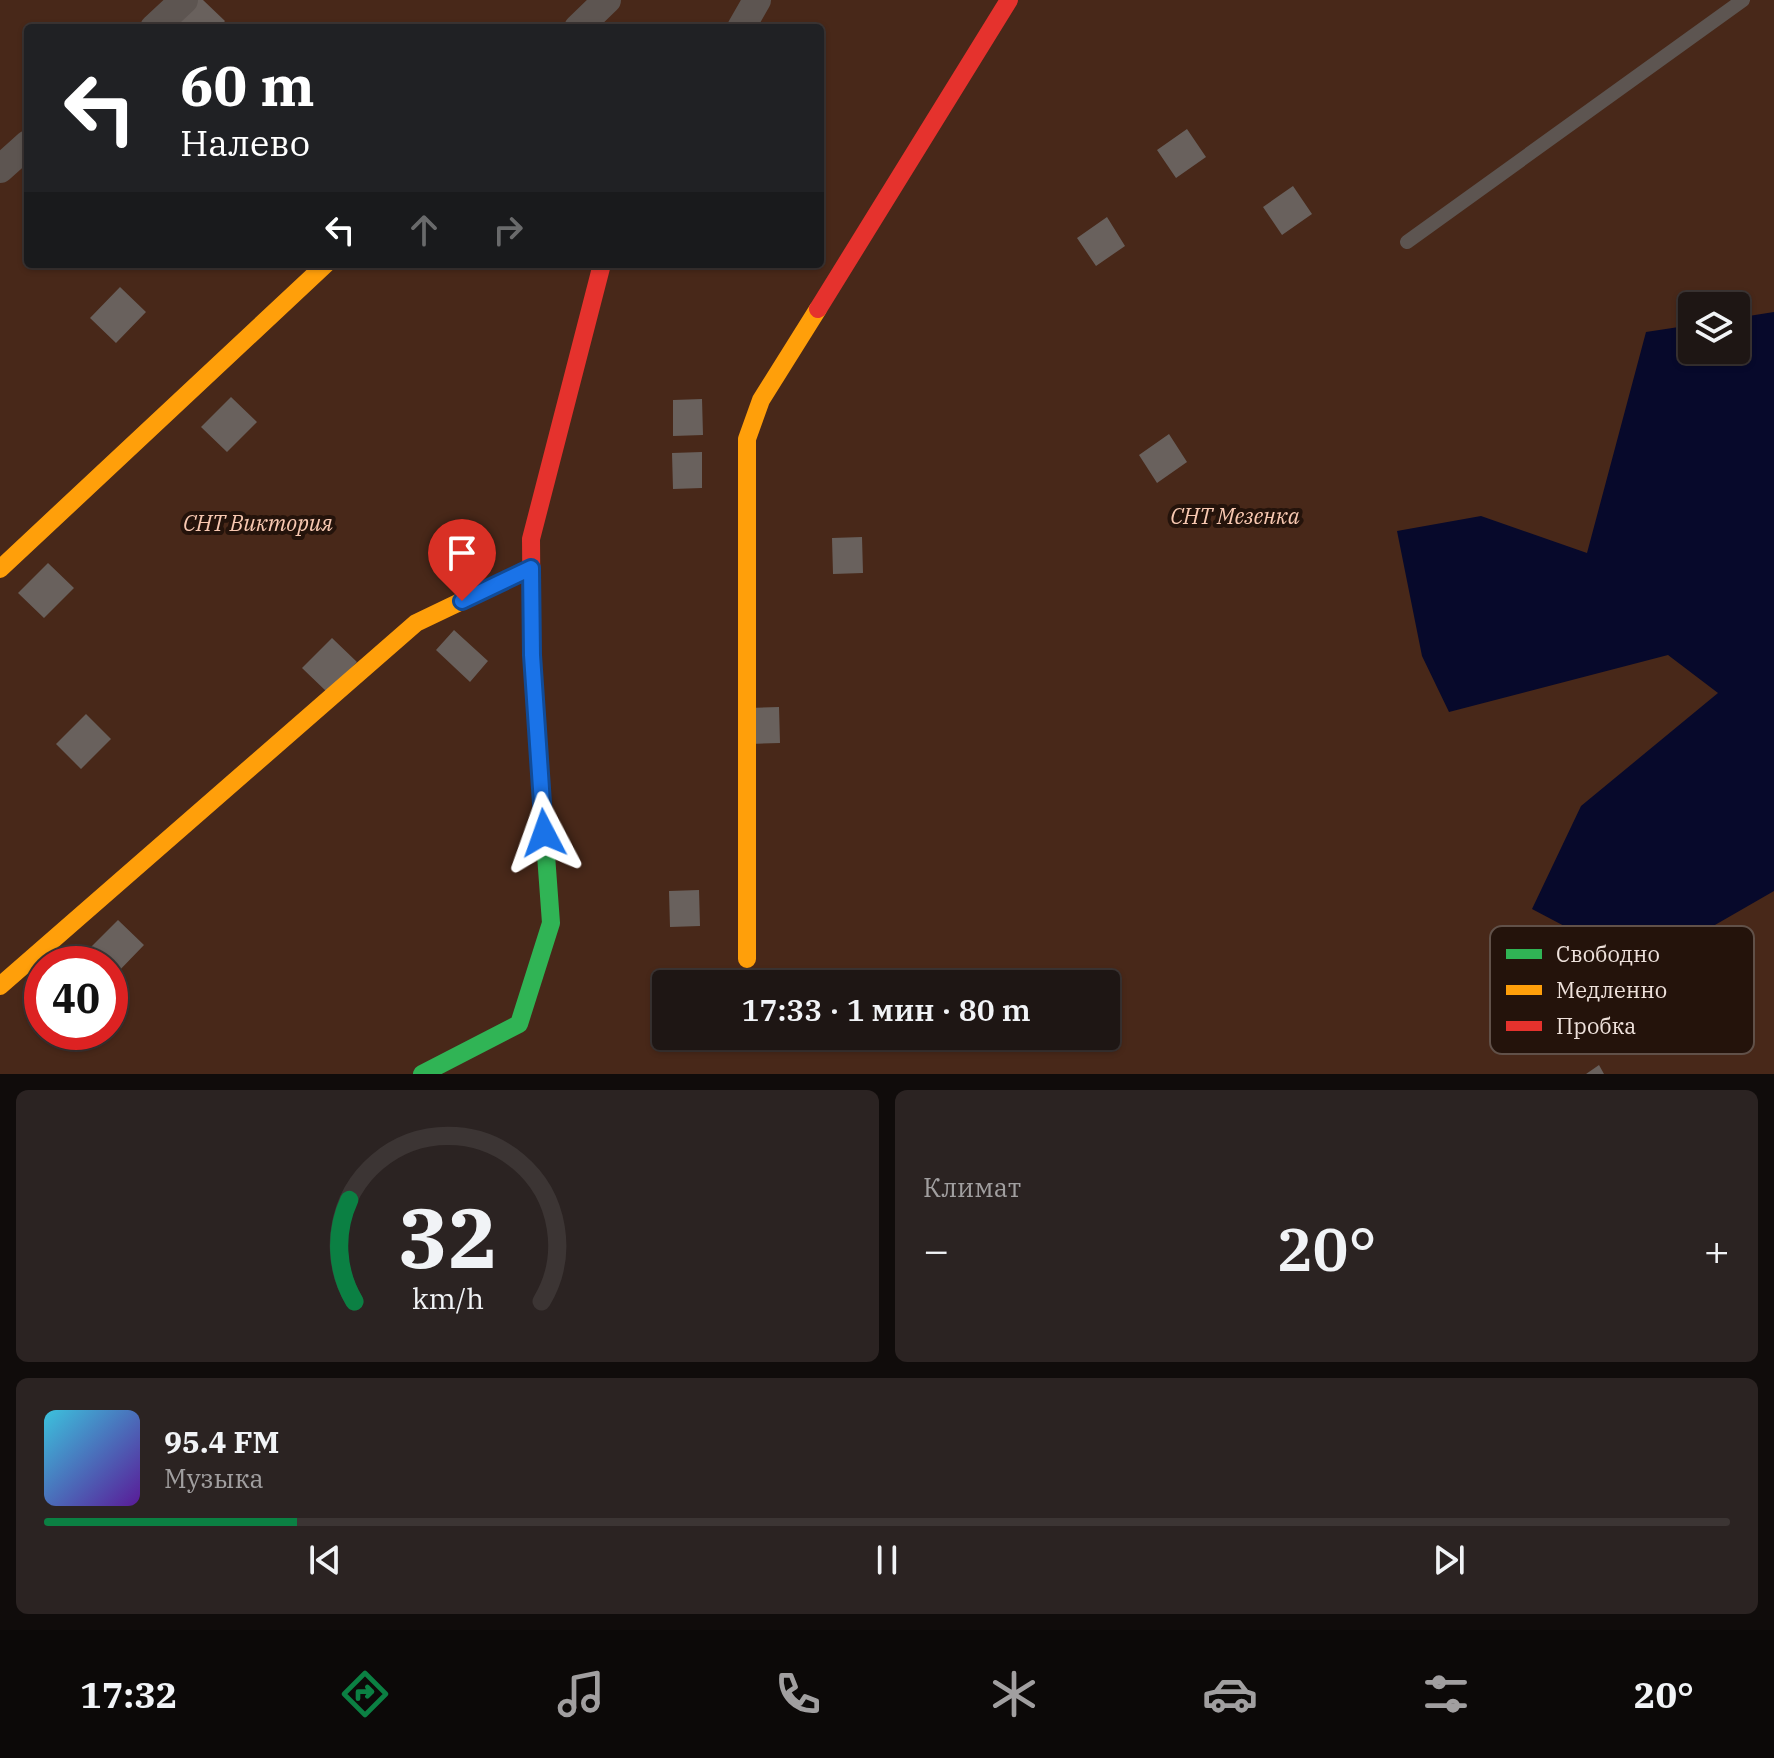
<!DOCTYPE html>
<html lang="ru">
<meta charset="utf-8">
<style>
:root{--surface:#1e1614;--page:#2b2322;--text:#f1f3f6;--muted:#a19fa0;--line:#3c3534;--accent:#0b8043}
body{margin:0;font-family:"IBM Plex Serif",serif;background:var(--page);color:var(--text);height:100vh;display:flex;flex-direction:column;font-size:30px;white-space:nowrap}
*{box-sizing:border-box;margin:0}
p{font-size:26px;color:var(--muted)}
.icon{flex:none;width:44px;height:44px;fill:none;stroke:currentColor;stroke-width:2;stroke-linecap:round;stroke-linejoin:round}
.map{position:relative;height:1074px;overflow:hidden}
.details{display:flex;flex-direction:column;gap:16px;padding:16px;background:#100c0b;flex:1}
.details>*{flex:none}
.top-card{position:absolute;left:24px;top:24px;width:800px;height:244px;border-radius:8px;box-shadow:0 2px 6px #0004,0 0 0 2px var(--line);background:#202124;color:#fff;overflow:hidden}
.tools{position:absolute;left:1678px;top:292px;display:grid;gap:16px}
.tools a{display:grid;place-items:center;width:72px;height:72px;border-radius:8px;background:var(--surface);box-shadow:0 2px 6px #0004,0 0 0 2px var(--line);font-size:40px}
.speed{position:absolute;left:24px;top:946px;display:flex;gap:16px;font-size:40px;font-weight:700;text-align:center}
.speed>*{display:grid;place-content:center;width:104px;height:104px;border-radius:50%;background:var(--surface);box-shadow:0 2px 6px #0004,0 0 0 2px var(--line);line-height:1}
.speed .limit{border:12px solid #d22;background:#fff;color:#111}
.pin{position:absolute;display:grid;place-items:center;width:68px;height:68px;color:#fff;margin:-82px -34px;border-radius:50% 50% 50% 0;rotate:-45deg;box-shadow:0 0 8px #0007}
.pin .icon{rotate:45deg}
.me{position:absolute;width:88px;margin:-44px;rotate:356deg;stroke-linejoin:round;filter:drop-shadow(0 0 6px #0008)}
.turn{display:flex;align-items:center;gap:28px;height:168px;padding:0 24px;font-size:36px}
.turn .icon{width:104px;height:104px;stroke-width:2.5}
.turn b{display:block;font-size:56px;line-height:68px}
.lanes{display:flex;align-items:center;height:76px;padding:0 24px;background:#0003;justify-content:center;gap:40px;direction:ltr}
.lanes .off{opacity:.35}
.big{font-size:60px;font-weight:600;line-height:1.1}
.details .card{flex:1;display:flex;flex-direction:column;justify-content:center;gap:12px;min-width:0;padding:0 28px;border-radius:12px;background:var(--page)}
.details .dial{align-items:center;gap:0}
.dial svg{height:208px;overflow:visible;fill:none;stroke:var(--line);stroke-width:7;stroke-linecap:round;text-anchor:middle}
.dial text{fill:var(--text);stroke:none}
.song{display:flex;align-items:center;gap:24px}
.cover{width:96px;height:96px;border-radius:12px;background:linear-gradient(135deg,hsl(190 70% 55%),hsl(270 70% 35%))}
.played{height:8px;border-radius:4px;background:linear-gradient(90deg,var(--accent) 15%,var(--line) 15%)}
.keys{display:flex;justify-content:space-around;direction:ltr}
.heat{display:flex;justify-content:space-between;align-items:center;font-size:44px;direction:ltr}
.details .tiles{flex:1;display:grid;gap:16px;grid-template-columns:1fr 1fr}
.card:last-child{grid-column:span 2}
.trip{position:absolute;left:652px;top:970px;width:468px;height:80px;border-radius:8px;background:var(--surface);box-shadow:0 2px 6px #0004,0 0 0 2px var(--line);font-weight:600;line-height:80px;text-align:center}
.tabs{display:flex;height:128px;justify-content:space-around;align-items:center;background:#0c0908;color:var(--muted)}
.tabs .icon{width:56px;height:56px}
.tabs .current{color:var(--accent)}
.tabs b{font-size:36px;color:var(--text)}
.map>svg:first-child{display:block}
</style>
<div class="map">
<svg width="1774" height="1074" viewBox="0 0 1774 1074">
<rect width="100%" height="100%" fill="#281e1a"/>
<path fill="#482819" fill-rule="evenodd" d="M0,0H1774V1074H0ZM28,28H820V264H28ZM1692,306H1736V350H1692ZM42,964H110V1032H42ZM666,984H1106V1036H666Z"/>
<path fill="#07092b" d="M1774,312V891L1642,967L1532,909L1581,806L1718,693L1668,655L1449,712L1422,656L1397,531L1481,516L1587,553L1646,332L1692,325V350H1736V318Z"/>
<path fill="#69615d" d="M198,0H203L225,21L219,28H175L173,26Z
M1187,129L1206,157L1176,178L1157,150Z
M1293,186L1312,214L1282,235L1263,207Z
M1107,217L1125,246L1096,266L1077,238Z
M120,287L146,312L116,343L90,318Z
M231,397L257,422L227,452L201,427Z
M702,399L703,435L673,436V400Z
M1169,434L1187,462L1157,483L1139,455Z
M702,452V488L673,489L672,453Z
M862,537L863,573L833,574L832,538Z
M48,563L74,588L44,618L18,593Z
M454,630L488,661L470,682L436,650Z
M332,638L357,662L328,693L302,668Z
M779,707L780,743L750,744L749,708Z
M86,714L111,739L81,769L56,744Z
M699,890L700,926L670,927L669,891Z
M118,920L144,945L115,975L110,971V964H103L88,950Z
M1599,1065L1604,1074H1586Z"/>
<g fill="none" stroke-linecap="round" stroke-linejoin="round">
<path stroke="#5d5551" stroke-width="14" d="M1407,242L1743,0"/>
<path stroke="#5d5551" stroke-width="28" d="M154,28L184,0
M578,28L607,0
M741,28L757,0
M0,169L28,144"/>
<path stroke="#30b455" stroke-width="18" d="M422,1074L519,1024L551,923L538,746"/>
<path stroke="#ff9f0a" stroke-width="18" d="M0,569L326,264
M747,959V439L761,400L818,309
M0,986L416,623L531,568"/>
<path stroke="#e5322d" stroke-width="18" d="M818,309L1009,0
M538,746L532,655L531,539L602,264"/>
</g>
<g fill="none" stroke-linecap="round" stroke-linejoin="round">
<defs>
<path id="route" d="M462,601L531,568L532,655L544,833"/>
</defs>
<use href="#route" stroke="#114b97" stroke-width="20"/>
<use href="#route" stroke="#1a73e8" stroke-width="14"/>
</g>
<g text-anchor="middle" dominant-baseline="central" stroke-width="8" stroke-linejoin="round" paint-order="stroke">
<g font-size="22" font-style="italic" fill="#f8c8b1" stroke="#24130b">
<text x="1235" y="515">СНТ Мезенка</text>
<text x="258" y="522">СНТ Виктория</text>
</g>
</g>
<rect x="1490" y="926" width="264" height="128" rx="12" fill="#24130b" stroke="#615149" stroke-width="2"/>
<rect x="1506" y="949" width="36" height="10" fill="#30b455"/>
<rect x="1506" y="985" width="36" height="10" fill="#ff9f0a"/>
<rect x="1506" y="1021" width="36" height="10" fill="#e5322d"/>
<g font-size="22" fill="#eee1db">
<text x="1556" y="962">Свободно</text>
<text x="1556" y="998">Медленно</text>
<text x="1556" y="1034">Пробка</text>
</g>
</svg>
<div class="tools">
<a><svg class="icon" aria-label="layers" viewBox="0 0 24 24"><path d="M12 4l9 5-9 5-9-5zM3 14l9 5 9-5"/></svg></a>
</div>
<div class="speed"><div class="limit">40</div></div>
<div class="pin" style="left:462px;top:601px;background:#d93025"><svg class="icon" aria-label="arrive" viewBox="0 0 24 24"><path d="M6 21V4h12l-3 4 3 4H6"/></svg></div>
<svg class="me" style="left:544px;top:833px" viewBox="-20 -20 40 40"><path d="M0-17L14 15 0 8-14 15z" fill="#1a73e8" stroke="#fff" stroke-width="4"/></svg>
<div class="trip">17:33 · 1 мин · 80 m</div>
<div class="top-card">
<div class="turn"><svg class="icon" aria-label="left" viewBox="0 0 24 24"><path d="M17 20v-9H6M10 6l-5 5 5 5"/></svg><div><b>60 m</b>Налево</div></div>
<div class="lanes"><svg class="icon" aria-label="left" viewBox="0 0 24 24"><path d="M17 20v-9H6M10 6l-5 5 5 5"/></svg><svg class="icon off" aria-label="ahead" viewBox="0 0 24 24"><path d="M12 20V5M6 11l6-6 6 6"/></svg><svg class="icon off" aria-label="right" viewBox="0 0 24 24"><path d="M7 20v-9h11M14 6l5 5-5 5"/></svg></div>
</div>
</div>
<section class="details">
<div class="tiles">
<div class="card dial"><svg viewBox="0 0 100 80">
<path d="M14 69A42 42 0 1 1 86 69"/>
<path d="M14 69A42 42 0 0 1 12 30" stroke="#0b8043"/>
<text x="50" y="56" font-size="32" font-weight="700">32</text>
<text x="50" y="72" font-size="11">km/h</text>
</svg></div>
<div class="card"><p>Климат</p>
<div class="heat"><a>−</a><b class="big">20°</b><a>+</a></div>
</div>
<div class="card">
<div class="song"><i class="cover"></i><div><b>95.4 FM</b><p>Музыка</p></div></div>
<div class="played"></div>
<div class="keys"><svg class="icon" aria-label="previous" viewBox="0 0 24 24"><path d="M18 5L8 12l10 7zM5 5v14"/></svg><svg class="icon" aria-label="pause" viewBox="0 0 24 24"><path d="M8 5v14M16 5v14"/></svg><svg class="icon" aria-label="next" viewBox="0 0 24 24"><path d="M6 5l10 7-10 7zM19 5v14"/></svg></div>
</div>
</div>
</section>
<nav class="tabs">
<b>17:32</b>
<svg class="icon current" aria-label="directions" viewBox="0 0 24 24"><path d="M12 3l9 9-9 9-9-9zM9 14v-3h6M13 9l2 2-2 2"/></svg>
<svg class="icon" aria-label="music" viewBox="0 0 24 24"><path d="M9 18V5l10-2v13"/><circle cx="6" cy="18" r="3"/><circle cx="16" cy="16" r="3"/></svg>
<svg class="icon" aria-label="phone" viewBox="0 0 24 24"><path d="M5 4h4l2 5-3 2q2 4 5 5l2-3 5 2v4C11 20 4 13 5 4z"/></svg>
<svg class="icon" aria-label="climate" viewBox="0 0 24 24"><path d="M12 3v18M4 7l16 10M4 17L20 7"/></svg>
<svg class="icon" aria-label="car" viewBox="0 0 24 24"><path d="M5 17H2v-5l4-1 3-4h7l3 4 3 1v5h-3M9 17h6M6 11h13"/><circle cx="7" cy="17" r="2"/><circle cx="17" cy="17" r="2"/></svg>
<svg class="icon" aria-label="filters" viewBox="0 0 24 24"><path d="M4 7h16M4 17h16"/><circle cx="9" cy="7" r="2"/><circle cx="15" cy="17" r="2"/></svg>
<b>20°</b>
</nav>
